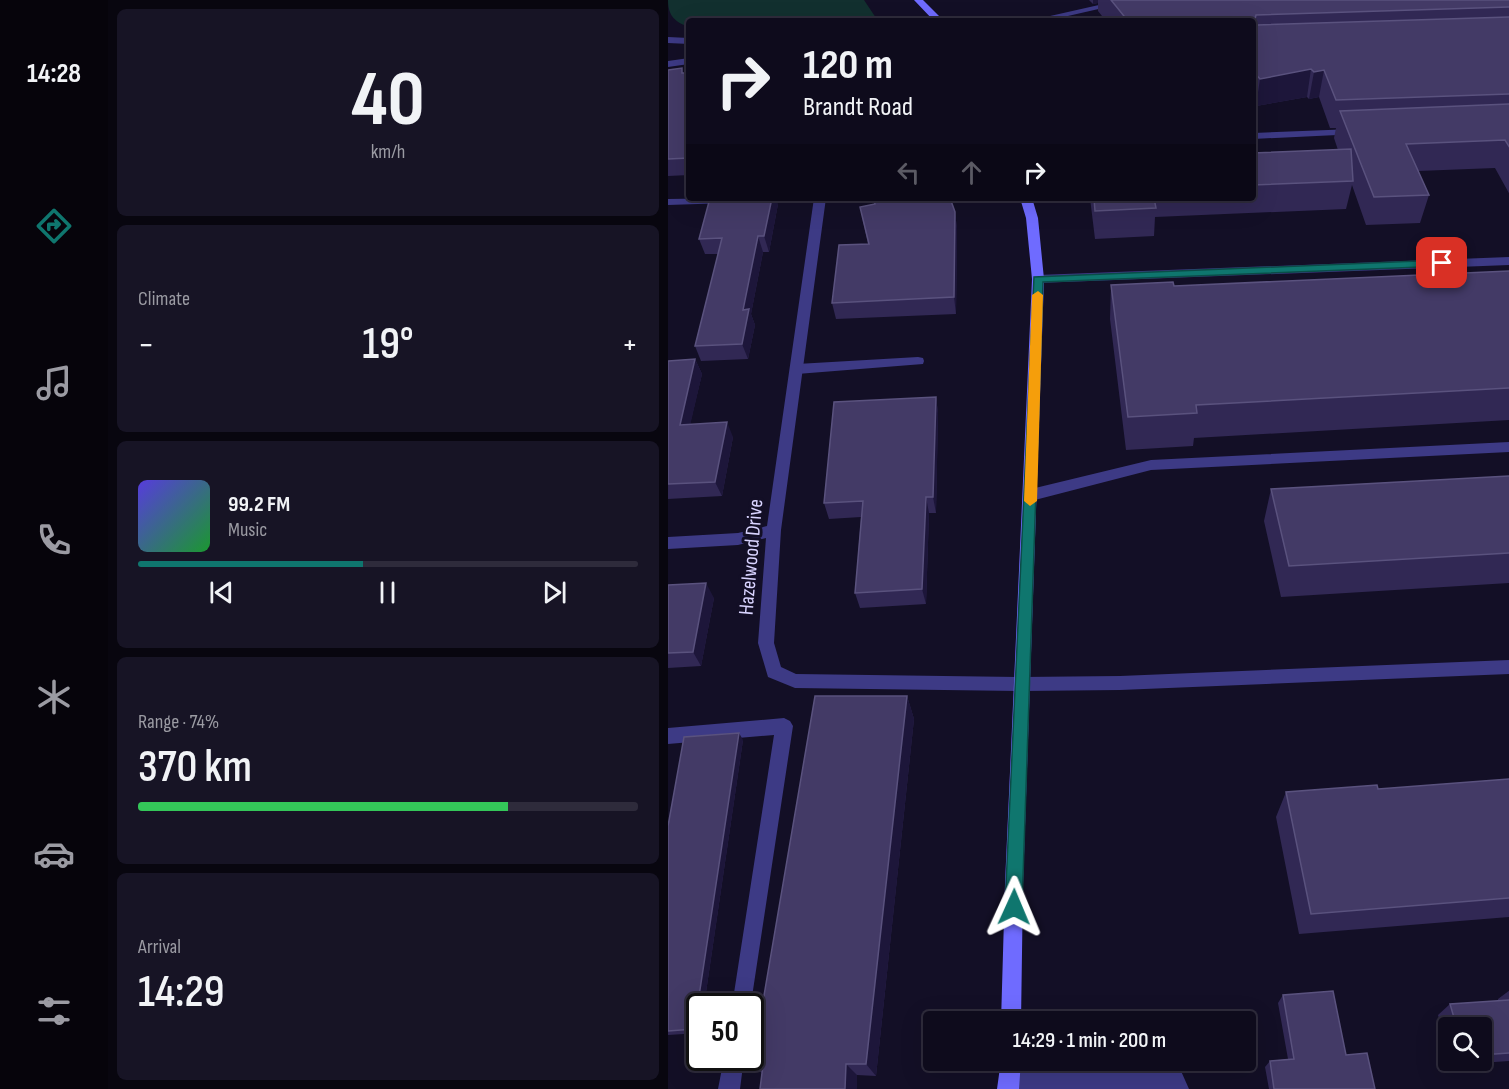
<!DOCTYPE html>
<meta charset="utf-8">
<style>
:root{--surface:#0e0b1c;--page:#171425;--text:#f1f3f6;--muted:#9b9ba3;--line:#2e2b3b;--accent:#0f766e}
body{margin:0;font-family:"Sofia Sans Condensed",sans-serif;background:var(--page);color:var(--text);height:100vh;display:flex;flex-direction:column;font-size:22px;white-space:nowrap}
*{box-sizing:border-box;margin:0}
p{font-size:20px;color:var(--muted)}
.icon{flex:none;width:33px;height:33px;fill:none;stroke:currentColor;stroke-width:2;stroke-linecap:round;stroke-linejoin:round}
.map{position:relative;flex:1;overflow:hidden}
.drawer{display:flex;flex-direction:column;gap:9px;padding:9px;background:#08060f;width:560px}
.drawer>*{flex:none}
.guide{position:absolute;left:18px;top:18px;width:570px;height:183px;border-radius:6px;box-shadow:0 6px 24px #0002,0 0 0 2px var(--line);background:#0e0b1c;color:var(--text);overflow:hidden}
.tools{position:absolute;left:770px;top:1017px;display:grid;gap:12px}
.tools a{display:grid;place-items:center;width:54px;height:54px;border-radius:6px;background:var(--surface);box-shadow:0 6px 24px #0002,0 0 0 2px var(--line);font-size:30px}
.speed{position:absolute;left:18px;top:993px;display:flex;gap:12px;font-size:30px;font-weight:700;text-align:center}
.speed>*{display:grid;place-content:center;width:78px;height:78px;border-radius:50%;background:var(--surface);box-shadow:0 6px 24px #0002,0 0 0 2px var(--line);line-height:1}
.speed .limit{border:3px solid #111;border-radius:9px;background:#fff;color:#111}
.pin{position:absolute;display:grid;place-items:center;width:51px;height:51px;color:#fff;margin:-26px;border-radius:12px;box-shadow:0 3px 9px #0006}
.me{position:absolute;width:66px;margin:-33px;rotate:1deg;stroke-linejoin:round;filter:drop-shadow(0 0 4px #0008)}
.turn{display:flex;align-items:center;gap:21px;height:126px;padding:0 18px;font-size:27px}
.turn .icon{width:78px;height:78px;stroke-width:2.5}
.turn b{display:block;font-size:42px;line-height:51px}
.lanes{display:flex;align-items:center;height:57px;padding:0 18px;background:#0003;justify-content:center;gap:30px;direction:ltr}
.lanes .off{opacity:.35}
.big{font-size:45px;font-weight:600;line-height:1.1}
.drawer .tile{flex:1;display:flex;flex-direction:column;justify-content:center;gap:9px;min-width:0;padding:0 21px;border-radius:9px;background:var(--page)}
.drawer .dial{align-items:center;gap:0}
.dial b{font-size:78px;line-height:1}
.song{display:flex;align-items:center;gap:18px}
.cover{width:72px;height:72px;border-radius:9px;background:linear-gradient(135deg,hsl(250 70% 55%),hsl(130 70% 35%))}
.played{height:6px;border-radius:3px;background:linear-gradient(90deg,var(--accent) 45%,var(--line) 45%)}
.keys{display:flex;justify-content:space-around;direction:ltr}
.heat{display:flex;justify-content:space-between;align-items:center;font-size:33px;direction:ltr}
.charge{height:9px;border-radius:4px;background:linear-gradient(90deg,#34c759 74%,var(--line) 0)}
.trip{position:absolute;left:255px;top:1011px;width:333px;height:60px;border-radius:6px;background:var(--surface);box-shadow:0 6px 24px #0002,0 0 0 2px var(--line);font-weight:600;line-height:60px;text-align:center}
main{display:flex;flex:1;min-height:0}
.tab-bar{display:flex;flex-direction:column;width:108px;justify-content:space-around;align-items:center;background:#06040b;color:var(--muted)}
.tab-bar .icon{width:42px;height:42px}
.tab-bar .on{color:var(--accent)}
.tab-bar b{font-size:27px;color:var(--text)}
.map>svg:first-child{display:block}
</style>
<main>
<nav class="tab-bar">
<b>14:28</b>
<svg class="icon on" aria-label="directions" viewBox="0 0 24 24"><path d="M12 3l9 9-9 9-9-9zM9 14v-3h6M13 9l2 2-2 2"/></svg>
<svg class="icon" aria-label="music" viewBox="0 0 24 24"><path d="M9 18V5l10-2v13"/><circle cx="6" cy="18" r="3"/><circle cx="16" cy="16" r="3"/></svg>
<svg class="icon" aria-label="phone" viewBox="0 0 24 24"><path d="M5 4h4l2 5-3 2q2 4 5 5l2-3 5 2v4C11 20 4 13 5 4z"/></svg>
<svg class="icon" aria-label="climate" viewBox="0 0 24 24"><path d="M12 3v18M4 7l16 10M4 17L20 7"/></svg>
<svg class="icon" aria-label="car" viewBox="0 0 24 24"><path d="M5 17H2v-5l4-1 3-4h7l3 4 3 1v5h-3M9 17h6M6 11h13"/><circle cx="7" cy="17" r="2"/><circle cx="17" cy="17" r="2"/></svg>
<svg class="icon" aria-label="filters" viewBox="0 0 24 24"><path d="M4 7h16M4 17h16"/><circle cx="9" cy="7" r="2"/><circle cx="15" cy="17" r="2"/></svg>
</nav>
<section class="drawer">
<div class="tile dial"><b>40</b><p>km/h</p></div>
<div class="tile"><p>Climate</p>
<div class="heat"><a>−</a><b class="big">19°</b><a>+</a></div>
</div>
<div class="tile">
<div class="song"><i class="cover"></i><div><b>99.2 FM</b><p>Music</p></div></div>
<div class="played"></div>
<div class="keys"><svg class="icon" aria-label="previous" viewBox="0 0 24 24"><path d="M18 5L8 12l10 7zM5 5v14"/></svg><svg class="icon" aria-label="pause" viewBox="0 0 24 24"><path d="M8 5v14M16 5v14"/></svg><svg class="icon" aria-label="next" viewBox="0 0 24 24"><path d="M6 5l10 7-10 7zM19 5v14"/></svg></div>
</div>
<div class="tile"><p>Range · 74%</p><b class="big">370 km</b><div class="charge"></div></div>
<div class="tile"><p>Arrival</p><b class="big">14:29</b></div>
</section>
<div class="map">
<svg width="842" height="1089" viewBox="0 0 842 1089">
<rect width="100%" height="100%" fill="#130f26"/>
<path fill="#12302f" d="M0,0H196L208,18L205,21H21V27C7,22 0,16 0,0Z"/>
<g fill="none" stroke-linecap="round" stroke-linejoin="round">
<path fill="#3d3a85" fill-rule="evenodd" d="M453,0H470L378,21H360Z
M686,129L690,130V134L585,139V133Z
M250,357L255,358L256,361L255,364L129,374L122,369L129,364Z
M842,442V452L483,470L363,501L356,495L363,489L483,460Z
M842,660V674L452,690L354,691L348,689L346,684L348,679L354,677L452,676Z
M116,718L122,721L125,726L82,1010V1006H64L106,735L0,744V728Z
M56,1058H76L72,1089H50Z
M506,1068L513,1071L521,1089H336L332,1081L335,1074L342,1071Z"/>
<path fill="#3d3a85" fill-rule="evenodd" d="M0,37L21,38V44L0,43Z
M21,58V64L0,67V61Z
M64,198V202L60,203L0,205V199Z
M85,198H127L121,201L90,202L86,201Z
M146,198H158L113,530L106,643L113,667L128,674L354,677L360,679L362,684L360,689L354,691L127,688L100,677L90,643L98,538L70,545L0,549V537L70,533L99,526Z"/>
<path fill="#3d3a85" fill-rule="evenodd" d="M842,257V265L370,283L364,279L370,275Z"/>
<path fill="#6f6bff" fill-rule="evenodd" d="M246,0H255L276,21H266Z
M352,198H364L370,218L376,279L355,884L353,1022H333L337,884L364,279L358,218Z
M333,1060H353L351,1089H329Z"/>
</g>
<path fill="#312854" d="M421,0H842V195L827,168L750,171L761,195L752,223L698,225L684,185L678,209L487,217L486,236L427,239L422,198H585V153L670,150L666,138L668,128H662L651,97L641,99L639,97L588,106L585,102V21H438L430,11V3L425,4Z
M0,70L15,73H21V175L0,176Z
M205,198H282L287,212L289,229L288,314L168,319L164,303L200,244L192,207L206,204Z
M110,204L101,252H95L83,314L87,325L80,359L33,361L27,346L50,254H37L31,239Z
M842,271V420L526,438L525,446L458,450L442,319L443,285L506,286Z
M27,359L34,374L22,424L65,437L54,496L0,499V361Z
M268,397L270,413L268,513H261L258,604L192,608L187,593L193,517L161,519L156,503Z
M842,476V583L613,597L596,521L603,489Z
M0,585L46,598L33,666L0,668Z
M239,696L246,719L208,1076L189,1075V1089H92L94,1073L84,1066Z
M75,740L36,1006H32V1033L0,1035V826Z
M842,779V917L631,934L608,817L618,792L710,789Z
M842,990V1061L783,1065L782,1060H813V1028H780V1054L770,1015L782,1004L830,1001V999Z
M615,995L707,1089H601L597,1067L602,1061L620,1059L610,1003Z"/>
<path fill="#1d163a" d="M425,0H430V3L425,4Z
M643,69L639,97L588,106L592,79Z
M656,70L651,97L641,99L646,72Z
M104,198H108L110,204L101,252L96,236Z
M287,212L289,229L288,314L286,297Z
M90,236L95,252L83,314L87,325L80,359L74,344L75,310Z
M27,359L34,374L19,439L12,425Z
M268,397L270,413L268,513L265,497Z
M59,422L65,437L54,496L47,482Z
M258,497L261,513L258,604L254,589Z
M38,583L46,598L33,666L25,652Z
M239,696L246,719L208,1076L198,1064Z
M71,733L75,740L36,1006H32V1033L26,1029Z
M178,1064L189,1075V1089H177Z"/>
<path fill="#433a66" stroke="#5a527e" stroke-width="1.5" d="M443,0H842V7L588,15L586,23L589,25L842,17V94L668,100L656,70L646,72L643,69L592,79L585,71V21H460Z
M14,68V73H21V158L0,159V70Z
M842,104V148L837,140L738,144L761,195L706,197L672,111Z
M683,149L685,181L585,185V153Z
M42,198H104L96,236H90L75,310L81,309L74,344L27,346L54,238L31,239Z
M206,198H282L287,212L286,297L164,303L171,245L201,244L192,207L207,204Z
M426,198H486L488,208L427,211Z
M842,271V388L528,405L529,413L460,417L443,285L505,282L506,286Z
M27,359L12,425L59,422L47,482L0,484V361Z
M268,397L265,497H258L254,589L187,593L195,501L156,503L166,402Z
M842,476V553L621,566L603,489Z
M38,583L25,652L0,653V585Z
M147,696H239L198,1064H178L177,1089H92L95,1065L84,1066Z
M71,733L26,1029L0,1031V826L16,737Z
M842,779V898L643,914L618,792L709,785L710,789Z
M665,991L678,1055L699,1053L707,1089H606L602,1061L626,1059L615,995Z
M842,1000V1053L813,1055V1028H789L782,1004Z"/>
<path fill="#0f766e" stroke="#0a4d48" stroke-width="1.5" d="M774,260L778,261V266L375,282L354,907L352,913L346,915L340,913L337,907L366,277Z"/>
<path fill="#f59e0b" d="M370,291L375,295L369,501L362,506L356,501L364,295Z"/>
<g text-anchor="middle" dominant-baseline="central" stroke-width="6" stroke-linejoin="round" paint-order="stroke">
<g font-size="21" fill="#d9d4ff" stroke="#130f26">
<text transform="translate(83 557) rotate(-85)">Hazelwood Drive</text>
</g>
</g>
</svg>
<div class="tools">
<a><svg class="icon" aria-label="search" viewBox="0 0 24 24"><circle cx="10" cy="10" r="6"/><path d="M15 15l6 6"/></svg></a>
</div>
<div class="speed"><div class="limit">50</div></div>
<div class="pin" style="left:774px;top:263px;background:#d93025"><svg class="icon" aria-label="arrive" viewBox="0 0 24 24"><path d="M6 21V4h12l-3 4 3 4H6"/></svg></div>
<svg class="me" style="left:346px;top:907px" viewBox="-20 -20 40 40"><path d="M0-17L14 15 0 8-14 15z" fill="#0f766e" stroke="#fff" stroke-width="4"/></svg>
<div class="trip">14:29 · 1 min · 200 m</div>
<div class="guide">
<div class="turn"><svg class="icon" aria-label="right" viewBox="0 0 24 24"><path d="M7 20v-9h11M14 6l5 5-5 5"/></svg><div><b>120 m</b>Brandt Road</div></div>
<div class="lanes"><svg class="icon off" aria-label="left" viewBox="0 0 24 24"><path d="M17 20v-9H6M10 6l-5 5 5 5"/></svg><svg class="icon off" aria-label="ahead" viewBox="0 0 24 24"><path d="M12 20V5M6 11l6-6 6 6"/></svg><svg class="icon" aria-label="right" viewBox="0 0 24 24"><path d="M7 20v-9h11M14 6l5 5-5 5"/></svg></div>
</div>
</div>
</main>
